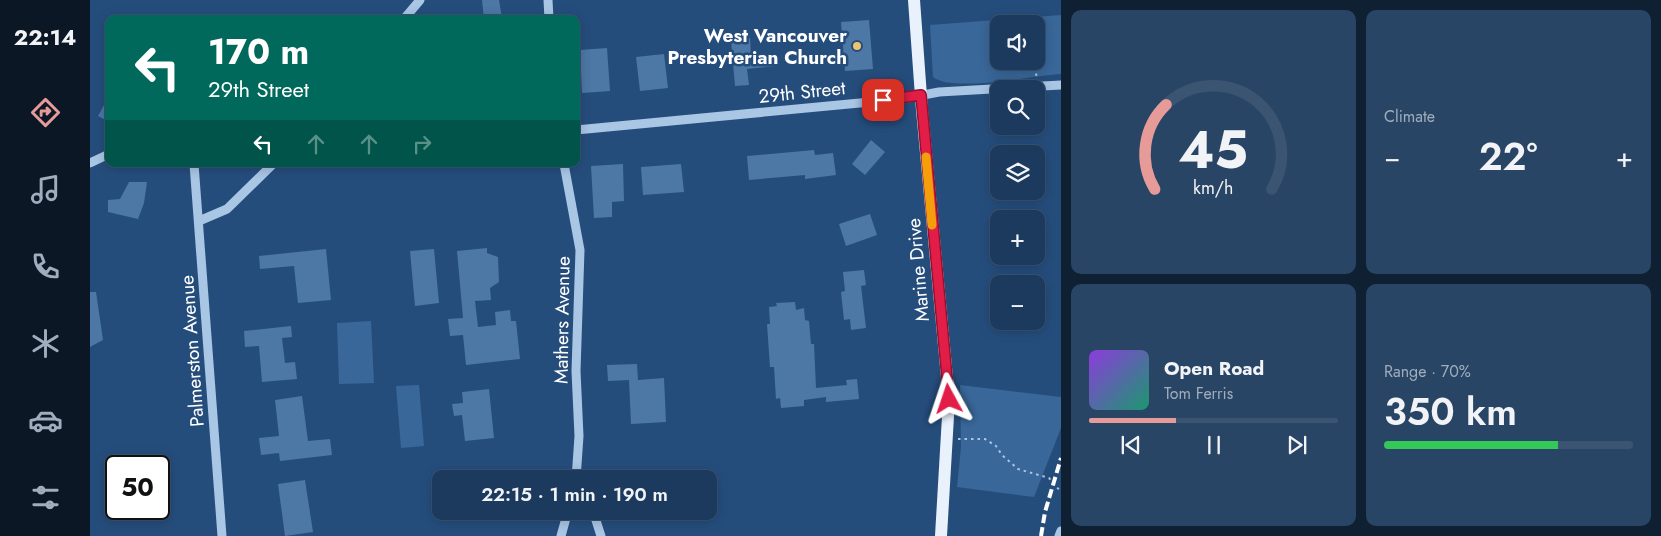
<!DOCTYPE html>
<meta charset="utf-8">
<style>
:root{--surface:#1c3a5d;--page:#294566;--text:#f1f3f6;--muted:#a0adbc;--line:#3a5472;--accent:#e69b98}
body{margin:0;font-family:Jost,sans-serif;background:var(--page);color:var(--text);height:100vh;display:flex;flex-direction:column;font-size:19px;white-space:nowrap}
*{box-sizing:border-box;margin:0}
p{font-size:16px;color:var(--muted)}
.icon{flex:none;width:28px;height:28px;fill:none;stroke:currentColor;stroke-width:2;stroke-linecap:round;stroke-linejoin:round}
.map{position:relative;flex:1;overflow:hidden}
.details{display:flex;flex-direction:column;gap:10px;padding:10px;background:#0f2033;width:600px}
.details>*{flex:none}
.banner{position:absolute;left:15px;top:15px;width:475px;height:152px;border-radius:10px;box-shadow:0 2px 12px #0003,0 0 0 1px var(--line);background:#00695c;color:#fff;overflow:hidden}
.controls{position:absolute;left:900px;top:15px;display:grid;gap:10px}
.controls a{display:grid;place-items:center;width:55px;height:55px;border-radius:10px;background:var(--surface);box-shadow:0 2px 12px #0003,0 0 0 1px var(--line);font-size:25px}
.speed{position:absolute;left:15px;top:455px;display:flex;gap:10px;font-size:25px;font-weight:700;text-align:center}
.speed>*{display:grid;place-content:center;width:65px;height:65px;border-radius:50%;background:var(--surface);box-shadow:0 2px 12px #0003,0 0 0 1px var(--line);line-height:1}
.speed .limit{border:2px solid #111;border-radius:8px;background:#fff;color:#111}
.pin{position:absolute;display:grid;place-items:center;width:42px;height:42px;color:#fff;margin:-21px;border-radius:10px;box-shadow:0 2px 8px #0006}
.me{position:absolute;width:55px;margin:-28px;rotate:355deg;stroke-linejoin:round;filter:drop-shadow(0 0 4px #0008)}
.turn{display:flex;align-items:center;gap:18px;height:105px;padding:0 20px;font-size:22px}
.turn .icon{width:65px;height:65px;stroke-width:2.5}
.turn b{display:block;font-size:35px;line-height:42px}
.lanes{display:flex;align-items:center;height:48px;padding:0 20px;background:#0003;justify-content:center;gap:25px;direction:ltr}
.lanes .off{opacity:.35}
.big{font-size:38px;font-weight:600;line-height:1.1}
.details .card{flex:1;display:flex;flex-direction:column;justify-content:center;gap:8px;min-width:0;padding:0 18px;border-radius:10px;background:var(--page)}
.details .dial{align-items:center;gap:0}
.dial svg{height:130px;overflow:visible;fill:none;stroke:var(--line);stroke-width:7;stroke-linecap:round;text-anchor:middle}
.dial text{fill:var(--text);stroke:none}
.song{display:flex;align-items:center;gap:15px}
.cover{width:60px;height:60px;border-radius:8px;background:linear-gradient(135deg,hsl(270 70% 55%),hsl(160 70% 35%))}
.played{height:5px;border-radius:2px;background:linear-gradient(90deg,var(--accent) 35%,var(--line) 35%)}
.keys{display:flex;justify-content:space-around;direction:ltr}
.heat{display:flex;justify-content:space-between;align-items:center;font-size:28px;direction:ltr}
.charge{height:8px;border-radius:4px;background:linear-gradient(90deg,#34c759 70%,var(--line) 0)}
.details .tiles{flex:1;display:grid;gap:10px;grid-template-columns:repeat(2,1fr)}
.trip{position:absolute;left:342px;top:470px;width:285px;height:50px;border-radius:10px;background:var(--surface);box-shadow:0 2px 12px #0003,0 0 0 1px var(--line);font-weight:600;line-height:50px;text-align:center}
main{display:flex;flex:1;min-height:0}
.tab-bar{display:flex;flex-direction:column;width:90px;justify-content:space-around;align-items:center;background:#0b1725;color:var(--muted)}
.tab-bar .icon{width:35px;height:35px}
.tab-bar .on{color:var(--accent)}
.tab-bar b{font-size:22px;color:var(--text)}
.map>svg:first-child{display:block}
</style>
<main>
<nav class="tab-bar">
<b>22:14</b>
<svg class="icon on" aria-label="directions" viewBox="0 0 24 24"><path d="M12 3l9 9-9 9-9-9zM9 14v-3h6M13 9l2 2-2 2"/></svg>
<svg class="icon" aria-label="music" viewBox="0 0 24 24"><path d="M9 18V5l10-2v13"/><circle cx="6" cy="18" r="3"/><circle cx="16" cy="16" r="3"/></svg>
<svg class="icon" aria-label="phone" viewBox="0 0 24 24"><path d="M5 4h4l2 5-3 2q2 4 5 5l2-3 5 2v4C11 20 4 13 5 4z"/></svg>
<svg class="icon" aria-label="climate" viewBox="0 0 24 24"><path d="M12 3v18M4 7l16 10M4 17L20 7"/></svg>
<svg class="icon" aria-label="car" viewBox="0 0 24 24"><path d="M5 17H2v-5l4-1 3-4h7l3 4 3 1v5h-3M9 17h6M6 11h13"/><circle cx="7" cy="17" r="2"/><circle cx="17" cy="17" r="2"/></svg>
<svg class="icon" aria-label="filters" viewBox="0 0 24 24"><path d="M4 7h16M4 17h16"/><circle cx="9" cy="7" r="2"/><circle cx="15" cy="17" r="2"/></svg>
</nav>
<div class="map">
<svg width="971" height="536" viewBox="0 0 971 536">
<rect width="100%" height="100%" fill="#254d7c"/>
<path fill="#396799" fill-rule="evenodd" d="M971,15V74C945,75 863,93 843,77L840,25ZM909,24H946V61H909Z
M281,321L284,383L249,384L247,323Z
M329,385L334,446L311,448L306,386Z
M870,385L971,397V428L944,497L867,487L871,447Z"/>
<path fill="#4d77a4" d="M392,0H409L412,18L394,19Z
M779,20L783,69L755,71L751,22Z
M660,38L661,55L684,53L686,66L657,69L659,85L645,86L641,40Z
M517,48L520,91L492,93L490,50Z
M574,54L578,88L550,91L546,57Z
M19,96V122L8,116Z
M781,140L795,152L775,175L762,164Z
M724,150L725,155L743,153L746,175L715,179V175L659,180L657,156Z
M533,164L534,201L522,202V217L504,218L501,166Z
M591,164L594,192L553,195L551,167Z
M39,182H57L54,203L48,219L18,212V200L30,199Z
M780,214L787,235L756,246L749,224Z
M397,248V253L408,257L409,282L400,288L401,300L385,301L388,327L406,325L405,312L420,310L421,321H426L430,359L376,365L373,335L360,336L358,319L373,318L367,251Z
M236,249L241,300L208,303L204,266L170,269L169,256Z
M344,249L349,303L325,306L320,251Z
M774,270L776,285L771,286L776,328L761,330L760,319L754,320L751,292L755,291L753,272Z
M0,292H6L13,340L0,347Z
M705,302L706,310L714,308L715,320L719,321L721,344H724L726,388L757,385L756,380L767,379L769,399L736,402V397L714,400V406L691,408L690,398L686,399L684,367H680L677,324H680L679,307L687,306L686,303Z
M201,326L202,337L192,338L195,363L205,362L207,379L172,382L169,346L155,347L154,331Z
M547,364L548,380L574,378L576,422L541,424L539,380L518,381L517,365Z
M399,389L404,438L375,441L372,415L364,416L362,404L373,403L372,392Z
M212,396L218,441L240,439L242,455L190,461L189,453L171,455L169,438L189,436L185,400Z
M215,480L223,532L195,536L188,484Z"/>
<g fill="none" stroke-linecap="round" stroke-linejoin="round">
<path stroke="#a9c6e5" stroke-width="2" stroke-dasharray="2.5 4" stroke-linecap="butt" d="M942,62L941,66L947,76
M868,439H895L906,446L912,455L928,469L959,478L971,492"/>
<path stroke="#a9c6e5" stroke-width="9" d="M458,0L459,19
M314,19L330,0
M486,130L812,99L849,92L971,85
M0,163L19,154
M104,164L132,536
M474,164L490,250L486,371L489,436L486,479
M109,221L137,209L183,164
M503,511L511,536
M471,536L478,511
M969,536L971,531"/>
<path stroke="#e9f1fc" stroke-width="12" d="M824,0L832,110L859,399L851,536"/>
<path stroke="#fff" stroke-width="4" stroke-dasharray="9 4" stroke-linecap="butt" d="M951,536L955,512L971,458"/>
</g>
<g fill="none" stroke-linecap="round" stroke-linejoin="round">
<defs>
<path id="route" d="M793,100L831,95L859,399"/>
</defs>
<use href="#route" stroke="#92132f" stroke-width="12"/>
<use href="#route" stroke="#e11d48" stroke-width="9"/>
<path stroke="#f59e0b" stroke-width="9" d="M836,157L842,225"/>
</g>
<circle fill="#eec56e" stroke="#254d7c" stroke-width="2" cx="767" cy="46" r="5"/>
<g text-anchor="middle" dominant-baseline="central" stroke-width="5" stroke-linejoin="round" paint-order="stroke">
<g font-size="19" font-weight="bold" fill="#fff" stroke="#254d7c" text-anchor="end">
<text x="757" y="35">West Vancouver<tspan x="757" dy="22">Presbyterian Church</tspan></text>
</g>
<g font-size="19" fill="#fff" stroke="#254d7c">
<text transform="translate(712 92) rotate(-6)">29th Street</text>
<text transform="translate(828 270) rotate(-95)">Marine Drive</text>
<text transform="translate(472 320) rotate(-89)">Mathers Avenue</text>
<text transform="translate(102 351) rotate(-94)">Palmerston Avenue</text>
</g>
</g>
</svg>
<div class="controls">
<a><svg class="icon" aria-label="sound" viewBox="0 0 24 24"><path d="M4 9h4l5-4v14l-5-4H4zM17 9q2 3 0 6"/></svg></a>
<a><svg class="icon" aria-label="search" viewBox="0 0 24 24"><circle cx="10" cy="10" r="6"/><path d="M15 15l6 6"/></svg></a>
<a><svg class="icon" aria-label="layers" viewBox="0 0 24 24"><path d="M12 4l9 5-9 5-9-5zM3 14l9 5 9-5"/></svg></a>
<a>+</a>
<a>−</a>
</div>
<div class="speed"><div class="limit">50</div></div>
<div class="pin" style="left:793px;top:100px;background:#d93025"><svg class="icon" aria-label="arrive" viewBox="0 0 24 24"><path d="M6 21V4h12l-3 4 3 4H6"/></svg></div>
<svg class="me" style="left:859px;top:399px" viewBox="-20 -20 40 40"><path d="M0-17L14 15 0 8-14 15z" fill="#e11d48" stroke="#fff" stroke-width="4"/></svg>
<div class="trip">22:15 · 1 min · 190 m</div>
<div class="banner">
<div class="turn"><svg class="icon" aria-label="left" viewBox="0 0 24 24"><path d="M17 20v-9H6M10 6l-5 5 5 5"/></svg><div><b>170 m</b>29th Street</div></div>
<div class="lanes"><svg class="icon" aria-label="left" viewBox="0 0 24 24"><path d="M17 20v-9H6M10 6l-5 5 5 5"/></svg><svg class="icon off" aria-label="ahead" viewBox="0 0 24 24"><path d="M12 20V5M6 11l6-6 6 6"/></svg><svg class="icon off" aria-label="ahead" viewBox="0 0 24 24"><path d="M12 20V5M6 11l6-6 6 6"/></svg><svg class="icon off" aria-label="right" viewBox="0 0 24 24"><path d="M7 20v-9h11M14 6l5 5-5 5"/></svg></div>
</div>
</div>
<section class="details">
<div class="tiles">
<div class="card dial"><svg viewBox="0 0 100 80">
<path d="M14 69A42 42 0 1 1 86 69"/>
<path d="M14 69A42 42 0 0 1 21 17" stroke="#e69b98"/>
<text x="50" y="56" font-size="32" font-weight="700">45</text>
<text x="50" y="72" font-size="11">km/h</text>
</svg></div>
<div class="card"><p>Climate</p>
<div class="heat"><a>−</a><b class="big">22°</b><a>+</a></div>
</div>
<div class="card">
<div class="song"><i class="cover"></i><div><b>Open Road</b><p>Tom Ferris</p></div></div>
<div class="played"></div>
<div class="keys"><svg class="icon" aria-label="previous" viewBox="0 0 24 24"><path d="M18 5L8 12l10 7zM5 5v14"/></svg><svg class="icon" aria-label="pause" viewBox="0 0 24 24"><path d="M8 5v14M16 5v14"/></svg><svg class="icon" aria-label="next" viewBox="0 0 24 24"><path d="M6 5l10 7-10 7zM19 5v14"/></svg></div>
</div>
<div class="card"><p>Range · 70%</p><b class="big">350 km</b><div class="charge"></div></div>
</div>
</section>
</main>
